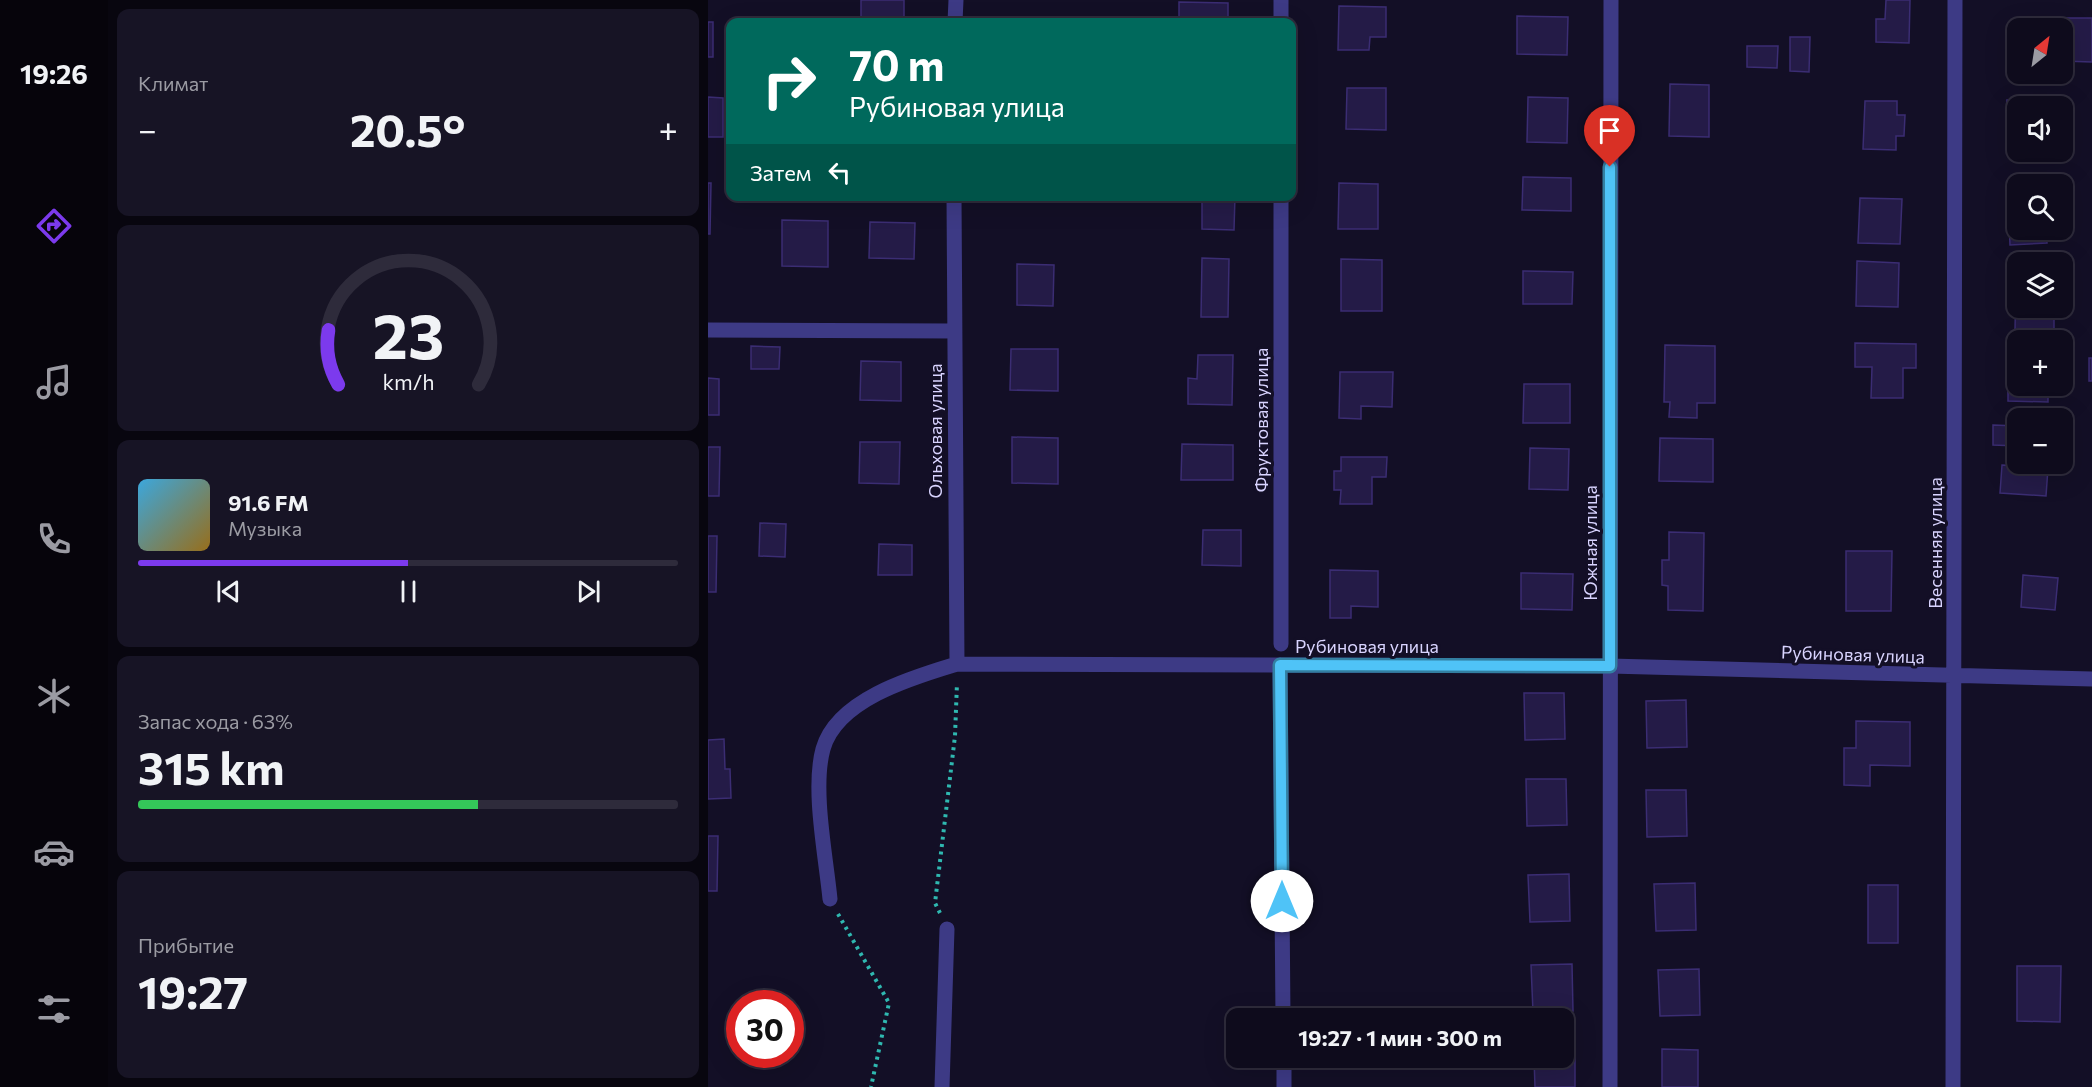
<!DOCTYPE html>
<html lang="ru">
<meta charset="utf-8">
<style>
:root{--surface:#0e0b1c;--page:#171425;--text:#f1f3f6;--muted:#9b9ba3;--line:#2e2b3b;--accent:#7c3aed}
body{margin:0;font-family:Commissioner,sans-serif;background:var(--page);color:var(--text);height:100vh;display:flex;flex-direction:column;font-size:22px;white-space:nowrap}
*{box-sizing:border-box;margin:0}
p{font-size:20px;color:var(--muted)}
.icon{flex:none;width:33px;height:33px;fill:none;stroke:currentColor;stroke-width:2;stroke-linecap:round;stroke-linejoin:round}
.map{position:relative;flex:1;overflow:hidden}
.drawer{display:flex;flex-direction:column;gap:9px;padding:9px;background:#08060f;width:600px}
.drawer>*{flex:none}
.top-card{position:absolute;left:18px;top:18px;width:570px;height:183px;border-radius:12px;box-shadow:0 6px 24px #0002,0 0 0 2px var(--line);background:#00695c;color:#fff;overflow:hidden}
.needle{width:39px;rotate:30deg}
.tools{position:absolute;left:1299px;top:18px;display:grid;gap:12px}
.tools a{display:grid;place-items:center;width:66px;height:66px;border-radius:12px;background:var(--surface);box-shadow:0 6px 24px #0002,0 0 0 2px var(--line);font-size:30px}
.speed{position:absolute;left:18px;top:990px;display:flex;gap:12px;font-size:30px;font-weight:700;text-align:center}
.speed>*{display:grid;place-content:center;width:78px;height:78px;border-radius:50%;background:var(--surface);box-shadow:0 6px 24px #0002,0 0 0 2px var(--line);line-height:1}
.speed .limit{border:9px solid #d22;background:#fff;color:#111}
.pin{position:absolute;display:grid;place-items:center;width:51px;height:51px;color:#fff;margin:-62px -26px;border-radius:50% 50% 50% 0;rotate:-45deg;box-shadow:0 0 6px #0007}
.pin .icon{rotate:45deg}
.me{position:absolute;width:66px;margin:-33px;rotate:0deg;stroke-linejoin:round;filter:drop-shadow(0 0 4px #0008)}
.turn{display:flex;align-items:center;gap:21px;height:126px;padding:0 24px;font-size:27px}
.turn .icon{width:78px;height:78px;stroke-width:2.5}
.turn b{display:block;font-size:42px;line-height:51px}
.then{display:flex;align-items:center;height:57px;padding:0 24px;background:#0003;gap:12px;font-size:22px}
.big{font-size:45px;font-weight:700;line-height:1.1}
.drawer .widget{flex:1;display:flex;flex-direction:column;justify-content:center;gap:9px;min-width:0;padding:0 21px;border-radius:12px;background:var(--page)}
.drawer .dial{align-items:center;gap:0}
.dial svg{height:156px;overflow:visible;fill:none;stroke:var(--line);stroke-width:7;stroke-linecap:round;text-anchor:middle}
.dial text{fill:var(--text);stroke:none}
.song{display:flex;align-items:center;gap:18px}
.cover{width:72px;height:72px;border-radius:9px;background:linear-gradient(135deg,hsl(200 70% 55%),hsl(40 70% 35%))}
.played{height:6px;border-radius:3px;background:linear-gradient(90deg,var(--accent) 50%,var(--line) 50%)}
.keys{display:flex;justify-content:space-around;direction:ltr}
.heat{display:flex;justify-content:space-between;align-items:center;font-size:33px;direction:ltr}
.charge{height:9px;border-radius:4px;background:linear-gradient(90deg,#34c759 63%,var(--line) 0)}
.trip{position:absolute;left:518px;top:1008px;width:348px;height:60px;border-radius:12px;background:var(--surface);box-shadow:0 6px 24px #0002,0 0 0 2px var(--line);font-weight:700;line-height:60px;text-align:center}
main{display:flex;flex:1;min-height:0}
.menu{display:flex;flex-direction:column;width:108px;justify-content:space-around;align-items:center;background:#06040b;color:var(--muted)}
.menu .icon{width:42px;height:42px}
.menu .selected{color:var(--accent)}
.menu b{font-size:27px;color:var(--text)}
.map>svg:first-child{display:block}
</style>
<main>
<nav class="menu">
<b>19:26</b>
<svg class="icon selected" aria-label="directions" viewBox="0 0 24 24"><path d="M12 3l9 9-9 9-9-9zM9 14v-3h6M13 9l2 2-2 2"/></svg>
<svg class="icon" aria-label="music" viewBox="0 0 24 24"><path d="M9 18V5l10-2v13"/><circle cx="6" cy="18" r="3"/><circle cx="16" cy="16" r="3"/></svg>
<svg class="icon" aria-label="phone" viewBox="0 0 24 24"><path d="M5 4h4l2 5-3 2q2 4 5 5l2-3 5 2v4C11 20 4 13 5 4z"/></svg>
<svg class="icon" aria-label="climate" viewBox="0 0 24 24"><path d="M12 3v18M4 7l16 10M4 17L20 7"/></svg>
<svg class="icon" aria-label="car" viewBox="0 0 24 24"><path d="M5 17H2v-5l4-1 3-4h7l3 4 3 1v5h-3M9 17h6M6 11h13"/><circle cx="7" cy="17" r="2"/><circle cx="17" cy="17" r="2"/></svg>
<svg class="icon" aria-label="filters" viewBox="0 0 24 24"><path d="M4 7h16M4 17h16"/><circle cx="9" cy="7" r="2"/><circle cx="15" cy="17" r="2"/></svg>
</nav>
<section class="drawer">
<div class="widget"><p>Климат</p>
<div class="heat"><a>−</a><b class="big">20.5°</b><a>+</a></div>
</div>
<div class="widget dial"><svg viewBox="0 0 100 80">
<path d="M14 69A42 42 0 1 1 86 69"/>
<path d="M14 69A42 42 0 0 1 9 41" stroke="#7c3aed"/>
<text x="50" y="56" font-size="32" font-weight="700">23</text>
<text x="50" y="72" font-size="11">km/h</text>
</svg></div>
<div class="widget">
<div class="song"><i class="cover"></i><div><b>91.6 FM</b><p>Музыка</p></div></div>
<div class="played"></div>
<div class="keys"><svg class="icon" aria-label="previous" viewBox="0 0 24 24"><path d="M18 5L8 12l10 7zM5 5v14"/></svg><svg class="icon" aria-label="pause" viewBox="0 0 24 24"><path d="M8 5v14M16 5v14"/></svg><svg class="icon" aria-label="next" viewBox="0 0 24 24"><path d="M6 5l10 7-10 7zM19 5v14"/></svg></div>
</div>
<div class="widget"><p>Запас хода · 63%</p><b class="big">315 km</b><div class="charge"></div></div>
<div class="widget"><p>Прибытие</p><b class="big">19:27</b></div>
</section>
<div class="map">
<svg width="1384" height="1087" viewBox="0 0 1384 1087">
<rect width="100%" height="100%" fill="#130f26"/>
<path fill="#241b47" stroke="#3b2d73" stroke-width="1.5" d="M153,0H196V22H153Z
M1178,0H1202L1201,43L1168,42V19H1177Z
M471,2L520,3V22H471Z
M631,6L678,7V37H662L661,50H630Z
M809,16L860,17L859,55L809,54Z
M1333,18H1384V62L1354,61V28H1333Z
M0,22H5V57H0Z
M1082,37H1102L1101,72L1082,71Z
M1039,46H1070L1069,68L1039,67Z
M962,84L1001,85V137L961,136Z
M639,88H678V130L638,129Z
M0,97L15,98V137H0Z
M820,97L860,98L859,143L819,142Z
M1299,100L1343,101V106H1310V132H1298Z
M1157,101H1189V115H1197L1196,136H1188V150L1155,149Z
M815,177L863,178V211L814,210Z
M0,183H3L2,234H0Z
M631,183L670,184V229H630Z
M1310,194V230H1338L1339,243L1302,245L1300,195Z
M494,196H527L526,230L494,229Z
M1152,198L1194,199L1192,244L1150,243Z
M74,220L120,221V267L74,266Z
M162,222L207,223L206,259L161,258Z
M494,258L521,259L520,317H493Z
M633,259L674,260V311H633Z
M1149,261L1191,263L1190,307L1148,306Z
M309,264L346,265L345,306L309,305Z
M815,271L865,272L864,304H815Z
M1308,283L1310,308H1346V330H1307Z
M1147,343L1208,344V368H1195V398H1163L1164,367H1147Z
M957,345L1007,346V403H989V418L961,417L962,402H956Z
M43,346L72,347L71,369H43Z
M303,349H350V391L302,390Z
M490,355H525L524,405L480,404V378L489,379Z
M1381,358H1384V381H1381Z
M153,361L193,362V401L152,400Z
M632,372H685L684,407L653,406V419L631,418Z
M1300,375H1310V386H1340V402L1300,401Z
M0,378L11,379V415H0Z
M816,384H862V423H815Z
M1285,425L1310,426V446L1285,445Z
M304,437L350,438V484L304,483Z
M952,438L1005,439V482L951,481Z
M152,442H192L191,484L151,483Z
M474,444L525,445V480H473Z
M0,447H12L11,496H0Z
M822,448L861,449L860,490L821,489Z
M633,457H679L678,477H664V504H632L633,490H626V471H633Z
M1294,465L1340,468L1338,496L1292,493Z
M52,523L78,524L77,557L51,556Z
M495,530H533V566L494,565Z
M961,532L996,533L995,611L960,610V586L954,585V560H961Z
M0,536H9L8,592H0Z
M171,544L204,545V575H170Z
M1138,551H1184L1183,611H1138Z
M622,570L670,571V607L643,606V618H622Z
M813,573L865,574L864,610L813,609Z
M1315,575L1350,578L1347,610L1313,607Z
M816,693H856L857,739L817,740Z
M978,700L979,747L939,748L938,701Z
M1148,721L1202,722V766L1162,765V786L1136,785V748H1148Z
M16,739L17,769H22L23,798L0,799V740Z
M818,779H858L859,825L819,826Z
M938,790H978L979,836L939,837Z
M0,836H10L9,891H0Z
M861,874L862,921L822,922L820,875Z
M987,883L988,930L948,931L946,884Z
M1160,885H1190V943H1160Z
M864,964L865,1011L825,1012L823,965Z
M1309,966H1353L1352,1022L1309,1021Z
M991,969L992,1015L952,1016L950,970Z
M855,1047H867V1087H827L826,1058H855Z
M954,1049L990,1050V1087H954Z"/>
<g fill="none" stroke-linecap="round" stroke-linejoin="round">
<path stroke="#2fb8b0" stroke-width="4" stroke-dasharray="3 4.5" stroke-linecap="butt" d="M232,913L227,903L247,736L249,683
M130,914L181,1003L163,1087"/>
<path stroke="#3d3a85" stroke-width="15" d="M247,22L248,0
M573,22V0
M246,196L249,664
M0,330L245,331
M573,644V196
M572,665L575,1018
M122,899C118,857 104,789 115,749C129,699 206,677 249,664L902,666L1384,679
M576,1058V1087
M234,1087L239,929
M902,1087L903,0
M1245,1087L1247,0"/>
</g>
<g fill="none" stroke-linecap="round" stroke-linejoin="round">
<defs>
<path id="route" d="M574,901L572,665L902,666V167"/>
</defs>
<use href="#route" stroke="#337fa1" stroke-width="15"/>
<use href="#route" stroke="#4fc3f7" stroke-width="10"/>
</g>
<g text-anchor="middle" dominant-baseline="central" stroke-width="6" stroke-linejoin="round" paint-order="stroke">
<g font-size="18" fill="#d9d4ff" stroke="#130f26">
<text transform="translate(553 420) rotate(-90)">Фруктовая улица</text>
<text transform="translate(227 431) rotate(-90)">Ольховая улица</text>
<text transform="translate(882 543) rotate(-90)">Южная улица</text>
<text transform="translate(1227 543) rotate(-90)">Весенняя улица</text>
<text x="659" y="646">Рубиновая улица</text>
<text transform="translate(1145 654) rotate(2)">Рубиновая улица</text>
</g>
</g>
</svg>
<div class="tools">
<a><svg class="needle" viewBox="-14 -14 28 28"><path d="M0-13l5 13h-10z" fill="#e53935"/><path d="M0 13l5-13h-10z" fill="#9b9ba3"/></svg></a>
<a><svg class="icon" aria-label="sound" viewBox="0 0 24 24"><path d="M4 9h4l5-4v14l-5-4H4zM17 9q2 3 0 6"/></svg></a>
<a><svg class="icon" aria-label="search" viewBox="0 0 24 24"><circle cx="10" cy="10" r="6"/><path d="M15 15l6 6"/></svg></a>
<a><svg class="icon" aria-label="layers" viewBox="0 0 24 24"><path d="M12 4l9 5-9 5-9-5zM3 14l9 5 9-5"/></svg></a>
<a>+</a>
<a>−</a>
</div>
<div class="speed"><div class="limit">30</div></div>
<div class="pin" style="left:902px;top:167px;background:#d93025"><svg class="icon" aria-label="arrive" viewBox="0 0 24 24"><path d="M6 21V4h12l-3 4 3 4H6"/></svg></div>
<svg class="me" style="left:574px;top:901px" viewBox="-20 -20 40 40"><circle r="19" fill="#fff"/><path d="M0-13L10 11 0 6-10 11z" fill="#4fc3f7"/></svg>
<div class="trip">19:27 · 1 мин · 300 m</div>
<div class="top-card">
<div class="turn"><svg class="icon" aria-label="right" viewBox="0 0 24 24"><path d="M7 20v-9h11M14 6l5 5-5 5"/></svg><div><b>70 m</b>Рубиновая улица</div></div>
<div class="then">Затем<svg class="icon" aria-label="left" viewBox="0 0 24 24"><path d="M17 20v-9H6M10 6l-5 5 5 5"/></svg></div>
</div>
</div>
</main>
